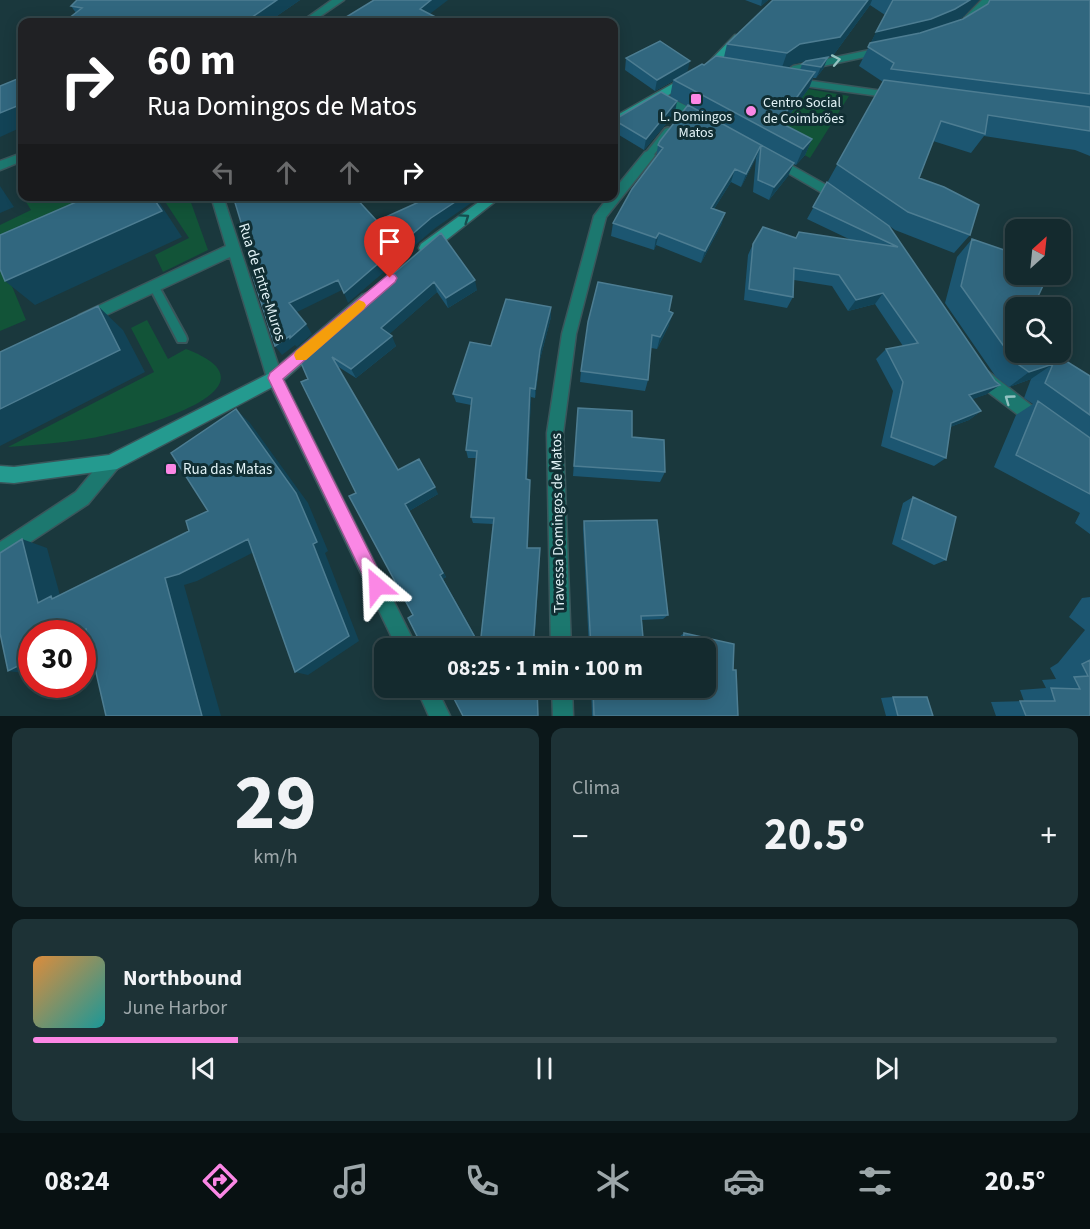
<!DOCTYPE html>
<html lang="pt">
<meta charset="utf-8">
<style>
:root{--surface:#142a2e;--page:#1d3236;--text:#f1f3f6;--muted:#9da7aa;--line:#33464a;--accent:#fb87e5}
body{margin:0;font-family:"Source Sans 3",sans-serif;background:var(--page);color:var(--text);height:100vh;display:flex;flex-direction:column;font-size:22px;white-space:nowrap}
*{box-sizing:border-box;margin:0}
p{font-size:20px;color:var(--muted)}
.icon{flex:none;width:33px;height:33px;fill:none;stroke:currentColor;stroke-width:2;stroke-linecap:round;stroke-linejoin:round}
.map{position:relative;height:716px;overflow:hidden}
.side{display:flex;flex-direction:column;gap:12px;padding:12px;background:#0b1719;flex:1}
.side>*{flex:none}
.guide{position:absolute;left:18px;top:18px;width:600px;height:183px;border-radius:12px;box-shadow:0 3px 15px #0003,0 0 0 2px var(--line);background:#202124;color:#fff;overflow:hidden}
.needle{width:39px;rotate:27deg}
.buttons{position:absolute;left:1005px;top:219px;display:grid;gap:12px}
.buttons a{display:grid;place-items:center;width:66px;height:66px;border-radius:12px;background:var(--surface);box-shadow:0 3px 15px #0003,0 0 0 2px var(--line);font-size:30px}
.speed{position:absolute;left:18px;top:620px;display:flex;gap:12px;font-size:30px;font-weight:700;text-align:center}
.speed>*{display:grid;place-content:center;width:78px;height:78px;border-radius:50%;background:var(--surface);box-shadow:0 3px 15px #0003,0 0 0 2px var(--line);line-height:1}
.speed .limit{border:9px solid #d22;background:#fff;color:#111}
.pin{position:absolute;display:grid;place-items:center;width:51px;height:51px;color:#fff;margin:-62px -26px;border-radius:50% 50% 50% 0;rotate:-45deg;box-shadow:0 0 6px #0007}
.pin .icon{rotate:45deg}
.me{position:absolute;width:66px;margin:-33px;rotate:334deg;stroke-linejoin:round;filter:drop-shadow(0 0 4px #0008)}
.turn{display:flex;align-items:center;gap:21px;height:126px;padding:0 30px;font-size:27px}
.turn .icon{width:78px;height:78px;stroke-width:2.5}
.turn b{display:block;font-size:42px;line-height:51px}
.lanes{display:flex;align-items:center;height:57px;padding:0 30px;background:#0003;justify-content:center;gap:30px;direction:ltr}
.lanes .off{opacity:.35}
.big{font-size:45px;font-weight:700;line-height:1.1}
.side .tile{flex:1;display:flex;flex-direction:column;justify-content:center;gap:9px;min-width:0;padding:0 21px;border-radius:12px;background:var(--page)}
.side .dial{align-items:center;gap:0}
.dial b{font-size:78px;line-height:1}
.song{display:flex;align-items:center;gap:18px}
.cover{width:72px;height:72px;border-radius:9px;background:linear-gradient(135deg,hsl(30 70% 55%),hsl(180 70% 35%))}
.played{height:6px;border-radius:3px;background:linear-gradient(90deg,var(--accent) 20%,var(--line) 20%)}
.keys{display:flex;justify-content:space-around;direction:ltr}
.heat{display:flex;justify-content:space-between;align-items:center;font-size:33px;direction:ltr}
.side .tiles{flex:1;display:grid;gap:12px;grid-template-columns:1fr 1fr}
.tile:last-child{grid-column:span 2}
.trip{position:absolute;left:374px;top:638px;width:342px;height:60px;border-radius:12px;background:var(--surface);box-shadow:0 3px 15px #0003,0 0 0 2px var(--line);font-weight:700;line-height:60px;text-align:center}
.menu{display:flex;height:96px;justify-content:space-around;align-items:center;background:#081112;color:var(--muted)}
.menu .icon{width:42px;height:42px}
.menu .active{color:var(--accent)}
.menu b{font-size:27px;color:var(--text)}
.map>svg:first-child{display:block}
</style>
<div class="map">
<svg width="1090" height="716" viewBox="0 0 1090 716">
<rect width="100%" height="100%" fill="#1a383d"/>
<path fill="#125438" d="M808,89L849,96L810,158L772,138Z
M23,197H189L208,250L163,272L155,255L189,238L162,197L4,267L26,320L0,331V225L31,210Z
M147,320L168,359L186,349C294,390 120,434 86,439C60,443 34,445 8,447L154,372L131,328Z"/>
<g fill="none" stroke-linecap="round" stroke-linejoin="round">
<defs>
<path id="lane" d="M668,128L671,129V133L652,157H646V153L665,129Z
M154,282L157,283L186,336L187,339L186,342H178L149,286Z"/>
<path id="street" d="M332,0H344L312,22H301Z
M982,0H992L972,22H964V18Z
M884,47L888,48V52L800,71L791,78L897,93L903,97L901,99L790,84L777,79L793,66Z
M660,93L707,116L709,119L703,123L699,122L656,99V95Z
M649,151L655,155L653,158L606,217L576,334L563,433L571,648H551L547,433L562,334L594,216L609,196H614V190L645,152Z
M22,153V161L0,170V161Z
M773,155L844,195L846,198L844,201H836L769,162L767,159Z
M211,196H223L282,377L417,648H397L267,378L230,257L89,323H79L77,319L79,315L226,246Z
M982,367L1045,416L1047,421L1045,426L1039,428L1033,426L984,389L974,374L977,369Z
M111,455L117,457L119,463L117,469L88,504L0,562V542L76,492L105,457Z
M416,687H436L450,716H429Z
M552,687H572L573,716H553Z"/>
<path id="secondary" d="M735,35L744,37L714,69L614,126V117L706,65Z
M487,196H502L431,252H421L419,248L421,244Z
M367,293L372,295L374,299L372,303L280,383L117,469L14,483L0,482V466L14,467L109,455L270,373L362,295Z"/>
</defs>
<use href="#lane" stroke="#3a565b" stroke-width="4"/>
<use href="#street" stroke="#3a565b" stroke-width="3"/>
<use href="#secondary" stroke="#3a565b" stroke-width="3"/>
<use href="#lane" fill="#1c786f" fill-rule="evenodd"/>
<use href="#street" fill="#1c786f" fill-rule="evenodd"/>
<use href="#secondary" fill="#249a8f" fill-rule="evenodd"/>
</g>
<path fill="#1c5671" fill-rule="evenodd" d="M300,0L268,22H64L76,13L71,6Z
M745,0H768L761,6Z
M773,0H979L964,16L955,22L1090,0V156L1075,150L984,136L971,153L933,141L919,178L970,235L954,253L895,230L870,212L889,226L987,394L972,399L981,411L969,420L950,427L946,458L934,466L881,446L893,391L876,359L886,349L903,346L875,304L848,311L832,286L794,280L793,297L787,308L744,300L748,255L753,244L796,238L851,240L807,219L883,82L859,66L885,15L870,5L832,57H828L823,69L816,78H813L809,88L783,124L812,139L805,155L796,165L793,164L788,176L769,200L753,192L756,158L741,187L731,182L714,209L725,213L721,225L701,263L656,245L654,250L611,236L613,223L656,158L658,145L687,106L670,97L673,81L655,91L625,70L626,58L687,72L724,57L727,44ZM805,61L802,64L800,70L787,68L793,64Z
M675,113L644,150L614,132V119Z
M441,233L477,290L448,308L437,292L389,334L396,346L356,378L337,366L398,470L438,494L409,511L446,577L443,579L480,645L493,524L473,523L471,517L476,458H468L466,450L471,405L456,402L453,394L491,346L551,317L540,359L535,398L531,397L527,479L530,486L528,548L540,554L534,648H423L413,615L356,493L308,379L352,312Z
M972,239L1008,258L1034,305L1061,358L1090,376V534L1075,523L1080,513L994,467L1016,415L1033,404L1024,398L1031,379L1009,387L996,377L945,303L957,257Z
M669,311V325L657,349L651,348L648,380L645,391L580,382L581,371Z
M578,408L632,437L665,472L660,482L573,476Z
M913,497L946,560L934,565L892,544L903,503Z
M584,521L668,615L663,619L642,620L644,648H589L583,529Z
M1090,597V716H996L991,702L1024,701L1020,690L1046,688L1042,680L1056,679L1050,668L1058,663L1085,630L1069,617L1082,598Z
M684,633L734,644L733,670H736L738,716H592L591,687H705V648H678L679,637Z
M893,697L933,716H886L881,698Z"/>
<path fill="#124356" d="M277,0H300L268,22H245Z
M431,0H448L422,20L420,9Z
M762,0H768L761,6Z
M868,0H872L870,5L832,57H828L823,69L816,78L821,67L828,57L793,64L780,73L787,53Z
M970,0H979L964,16L944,29L869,47L876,32Z
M690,61L687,73L655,91L657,80Z
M815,72L809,88L775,134L779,122Z
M677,101L675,113L644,150L646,139Z
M22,104V127L0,137V113Z
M812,139L805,155L796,165L803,149Z
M761,145L756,158L741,187L746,174Z
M794,163L788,176L769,200L774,187Z
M735,169L731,182L707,220L711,208Z
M0,186L14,207L0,213Z
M152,196H154L159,202L182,237L35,305L5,281Z
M464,196H481L434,229L348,303L344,293L431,218Z
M725,213L721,225L701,263L705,251Z
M659,233L656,245L654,250L656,238Z
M338,280L342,290L295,313L289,303Z
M475,280L477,290L448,308L446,298Z
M434,282L437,292L385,338L381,328Z
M883,293L875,304L848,311L856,300Z
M98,306L123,330L145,372L0,446V409Z
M551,307V317L540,359L535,398V389L540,350Z
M673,313L669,325L657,349L660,337Z
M306,324L312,334L297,347L295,345L282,355L275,346Z
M392,336L396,346L356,378L351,369Z
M1053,364L1031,379L1009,387L1029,372Z
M1000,385L987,394L957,405L969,395Z
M530,388L531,397L527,486L526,479Z
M236,409L250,423L308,503L328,551L325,553L359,641L308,675L295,672L313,544Z
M981,411L969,420L939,431L951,423Z
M435,487L438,494L409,511L446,577L443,579L482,648L440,575L405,504Z
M22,539L47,548L61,599L38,603Z
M248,539L262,548L197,581L184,585L221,716H202L165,578Z
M86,629L110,634L82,649V633H80Z
M32,659V674L8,671Z"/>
<path fill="#31677f" stroke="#4d7d92" stroke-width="1.5" d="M77,0H277L245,22H64L82,8L71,6Z
M374,0H431L420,9L445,22H338Z
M773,0H868L840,37L800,44L787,53L727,44Z
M893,0H970L955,9L931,19L876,32Z
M990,0H1090V94L891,69L894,63L868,47L870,43L920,33L963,19L988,4Z
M660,41L690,61L657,80L626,58Z
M716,56L815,72L779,122L812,139L803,149L674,80L702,64L704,65Z
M828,57L821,67L802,64L806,61Z
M22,77V104L0,113V86Z
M884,80L1090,107V131L988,115L985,134L941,121L919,178L944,187L979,205L970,235L908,212L837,164Z
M661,92L677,101L646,139L614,120Z
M688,105L794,163L774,187L758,180L761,145L746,174L735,169L711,208L725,213L705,251L659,233L656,238L613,223L632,189L663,148L658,145L660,141Z
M827,182L889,226L995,381L1000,385L969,395L981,411L951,423L946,458L891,437L903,382L886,349L918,343L883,293L856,300L839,275L794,268L793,297L749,289L753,244L763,227L796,238L799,232L898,247L813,207Z
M90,196H152L162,211L5,281L0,269V235Z
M233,196H354L377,221L432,196H464L431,218L344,293L338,280L289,303L306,324L290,338V336L275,346L253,277L257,275Z
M441,233L475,280L446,298L434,282L381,328L392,336L351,369L332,357L398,470L419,459L435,487L405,504L443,573L440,575L480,646L494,518L471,517L477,451L466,450L472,398L453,394L470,342L491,346L506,299L551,307L540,350L535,389L530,388L526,479L530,480L527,548H540L533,648H423L408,618L413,615L349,496L356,493L301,382L308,379L298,356L352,312L351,310Z
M972,239L1010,252L1008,258L1016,262V274H1042L1047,277L1034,305L1040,308H1016V352H1060V336L1070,340L1061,358L1090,376V415L1045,383L1053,364L1029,372L1015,362L961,286Z
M598,282L672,296L669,311L673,313L660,337L652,335L648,380L581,371L588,322Z
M98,306L120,350L0,409V352Z
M1060,318L1064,320L1060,326Z
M1038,401L1090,438V494L1016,455Z
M578,408L632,411V437L664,440L665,472L574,466Z
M236,409L296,493L317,542L313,544L349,636L295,672L248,539L179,574L165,578L202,716H106L86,629L80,633H32V659L8,671L0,633V553L22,539L38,603L51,596L52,599L189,531L186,521L208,511L171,453Z
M913,497L956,517L946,560L902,539Z
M657,520L668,615L641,616L644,648H591L584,521Z
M684,633L734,644L733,670H736L738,716H594L593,687H705V648H683Z
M1090,660V716H1026L1020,701H1055L1051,688L1080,689L1074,677L1088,676L1082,664Z
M448,687H537L538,716H463Z
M893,697H927L933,716H898Z"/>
<defs><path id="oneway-chevron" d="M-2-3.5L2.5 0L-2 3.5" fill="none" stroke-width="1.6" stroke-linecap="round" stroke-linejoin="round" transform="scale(1.5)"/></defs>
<g stroke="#93c2c1">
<use href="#oneway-chevron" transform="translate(836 60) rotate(-11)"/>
<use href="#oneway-chevron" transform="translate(1009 399) rotate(-144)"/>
</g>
<use stroke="#164e4f" href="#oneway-chevron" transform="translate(465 218) rotate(-35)"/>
<path fill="#fb87e5" stroke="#a35895" stroke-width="1.5" d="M390,273L395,275L397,278L395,282L283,379L383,580L385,586L383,592L377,594L371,592L268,378L270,373Z"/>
<path fill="#f59e0b" d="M359,300L364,302L366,305L364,309L306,360H296L294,355L296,351Z"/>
<g fill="#fb87e5" stroke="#102e33" stroke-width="2">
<rect x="690" y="93" width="12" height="12" rx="3"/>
<circle cx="751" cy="111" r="6"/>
<rect x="165" y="463" width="12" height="12" rx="3"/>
</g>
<g text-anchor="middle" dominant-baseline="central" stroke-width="6" stroke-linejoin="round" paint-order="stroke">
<g font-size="14" fill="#e2f3f7" stroke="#102e33" text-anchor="start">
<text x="763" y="103">Centro Social<tspan x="763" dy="16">de Coimbrões</tspan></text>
<text x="696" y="117" text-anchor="middle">L. Domingos<tspan x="696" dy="16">Matos</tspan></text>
</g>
<g font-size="15" fill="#e2f3f7" stroke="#102e33">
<text transform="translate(262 282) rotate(72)">Rua de Entre-Muros</text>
<text transform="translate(558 523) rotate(-91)">Travessa Domingos de Matos</text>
</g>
<g font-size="15" fill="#e2f3f7" stroke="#102e33" text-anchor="start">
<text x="183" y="469">Rua das Matas</text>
</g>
</g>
</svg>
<div class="buttons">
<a><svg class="needle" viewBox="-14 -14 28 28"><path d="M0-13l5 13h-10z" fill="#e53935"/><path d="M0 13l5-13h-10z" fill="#9da7aa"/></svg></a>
<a><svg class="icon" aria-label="search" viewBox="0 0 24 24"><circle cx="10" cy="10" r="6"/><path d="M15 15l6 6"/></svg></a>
</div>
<div class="speed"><div class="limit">30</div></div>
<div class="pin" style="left:390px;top:278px;background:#d93025"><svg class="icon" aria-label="arrive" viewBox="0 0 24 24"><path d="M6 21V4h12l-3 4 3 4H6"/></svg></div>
<svg class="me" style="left:377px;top:586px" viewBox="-20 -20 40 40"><path d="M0-17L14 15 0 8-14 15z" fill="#fb87e5" stroke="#fff" stroke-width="4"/></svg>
<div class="trip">08:25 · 1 min · 100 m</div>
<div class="guide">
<div class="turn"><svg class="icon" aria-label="right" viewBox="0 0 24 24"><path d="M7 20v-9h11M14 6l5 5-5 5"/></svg><div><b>60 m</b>Rua Domingos de Matos</div></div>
<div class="lanes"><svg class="icon off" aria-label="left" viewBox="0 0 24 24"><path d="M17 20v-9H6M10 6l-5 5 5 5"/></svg><svg class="icon off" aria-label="ahead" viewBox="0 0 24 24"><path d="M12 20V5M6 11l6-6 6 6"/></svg><svg class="icon off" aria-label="ahead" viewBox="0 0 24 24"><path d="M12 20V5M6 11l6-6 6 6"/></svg><svg class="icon" aria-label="right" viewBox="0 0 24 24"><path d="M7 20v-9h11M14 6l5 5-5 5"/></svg></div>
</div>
</div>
<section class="side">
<div class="tiles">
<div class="tile dial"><b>29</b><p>km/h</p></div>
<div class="tile"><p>Clima</p>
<div class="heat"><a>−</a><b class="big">20.5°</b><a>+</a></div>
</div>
<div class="tile">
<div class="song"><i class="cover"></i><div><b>Northbound</b><p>June Harbor</p></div></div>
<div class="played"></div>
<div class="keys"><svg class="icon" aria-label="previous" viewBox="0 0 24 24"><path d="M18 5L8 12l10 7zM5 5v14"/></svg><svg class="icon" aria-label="pause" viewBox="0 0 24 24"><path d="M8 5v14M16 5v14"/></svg><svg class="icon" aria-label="next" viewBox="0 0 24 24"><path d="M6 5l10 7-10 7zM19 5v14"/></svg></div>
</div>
</div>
</section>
<nav class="menu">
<b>08:24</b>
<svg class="icon active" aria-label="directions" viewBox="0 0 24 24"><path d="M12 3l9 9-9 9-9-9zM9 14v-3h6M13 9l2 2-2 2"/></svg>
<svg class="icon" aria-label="music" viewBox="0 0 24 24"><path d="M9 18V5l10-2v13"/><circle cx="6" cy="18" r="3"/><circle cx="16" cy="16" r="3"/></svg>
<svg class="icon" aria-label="phone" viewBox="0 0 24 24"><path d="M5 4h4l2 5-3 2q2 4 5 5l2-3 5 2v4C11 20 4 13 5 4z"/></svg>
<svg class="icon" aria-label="climate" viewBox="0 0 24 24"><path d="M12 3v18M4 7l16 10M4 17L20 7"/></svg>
<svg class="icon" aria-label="car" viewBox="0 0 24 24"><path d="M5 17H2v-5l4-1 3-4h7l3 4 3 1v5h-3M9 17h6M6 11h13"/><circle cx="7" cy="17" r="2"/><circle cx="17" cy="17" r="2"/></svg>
<svg class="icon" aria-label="filters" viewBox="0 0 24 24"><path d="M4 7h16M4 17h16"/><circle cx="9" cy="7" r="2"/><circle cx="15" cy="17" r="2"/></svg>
<b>20.5°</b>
</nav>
